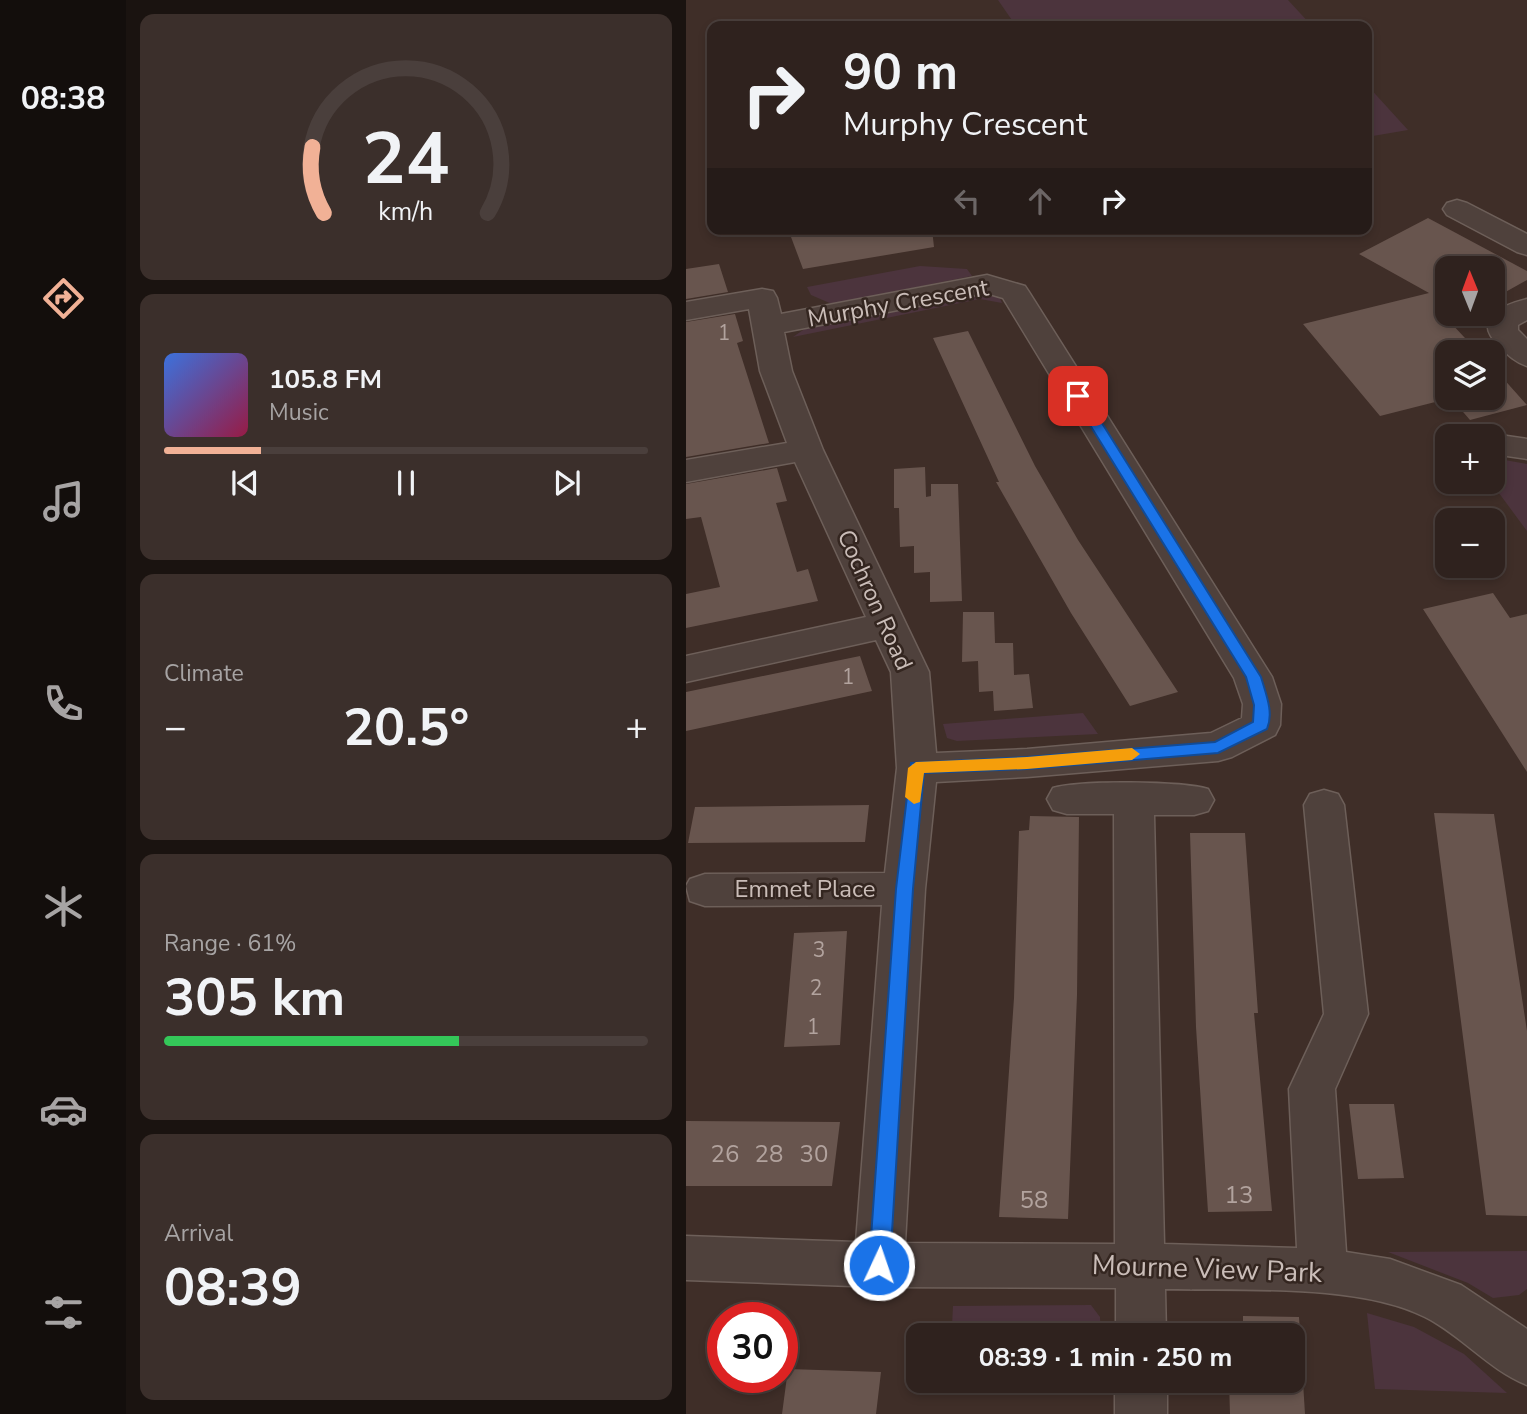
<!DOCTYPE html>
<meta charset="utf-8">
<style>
:root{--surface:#2f221e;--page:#3b2f2b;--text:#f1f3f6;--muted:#a7a4a4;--line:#4a3f3c;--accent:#f1b196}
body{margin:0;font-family:"Nunito Sans",sans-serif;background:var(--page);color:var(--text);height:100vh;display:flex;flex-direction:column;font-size:26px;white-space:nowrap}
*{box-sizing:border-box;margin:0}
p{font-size:23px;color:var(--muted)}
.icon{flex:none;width:38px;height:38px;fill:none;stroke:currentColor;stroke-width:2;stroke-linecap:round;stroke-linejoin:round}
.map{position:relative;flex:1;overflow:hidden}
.side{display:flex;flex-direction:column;gap:14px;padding:14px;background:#1a1310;width:560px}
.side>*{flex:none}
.hud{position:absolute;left:21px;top:21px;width:665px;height:214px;border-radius:14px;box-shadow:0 4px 10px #0003,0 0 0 2px var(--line);background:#2f221e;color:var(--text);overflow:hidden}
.needle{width:46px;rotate:359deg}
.fabs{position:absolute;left:749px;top:256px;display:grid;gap:14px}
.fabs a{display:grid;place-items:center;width:70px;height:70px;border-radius:14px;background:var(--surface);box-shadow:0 4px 10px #0003,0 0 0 2px var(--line);font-size:35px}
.speed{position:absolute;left:21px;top:1302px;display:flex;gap:14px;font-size:35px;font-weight:700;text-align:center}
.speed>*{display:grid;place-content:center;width:91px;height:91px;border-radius:50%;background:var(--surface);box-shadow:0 4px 10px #0003,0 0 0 2px var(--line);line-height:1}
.speed .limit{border:10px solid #d22;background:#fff;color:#111}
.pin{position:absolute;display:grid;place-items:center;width:60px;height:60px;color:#fff;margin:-30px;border-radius:14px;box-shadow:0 4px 10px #0006}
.me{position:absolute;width:77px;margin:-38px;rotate:3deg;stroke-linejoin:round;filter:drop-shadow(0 0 5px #0008)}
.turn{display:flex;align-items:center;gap:24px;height:147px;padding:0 21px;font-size:32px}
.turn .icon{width:91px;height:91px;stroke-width:2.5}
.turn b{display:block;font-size:49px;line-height:60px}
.lanes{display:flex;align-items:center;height:66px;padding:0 21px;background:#0003;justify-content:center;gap:35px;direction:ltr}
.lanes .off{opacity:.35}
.big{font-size:52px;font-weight:700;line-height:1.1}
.side .card{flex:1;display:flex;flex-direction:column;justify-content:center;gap:10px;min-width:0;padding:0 24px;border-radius:14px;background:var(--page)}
.side .dial{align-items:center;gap:0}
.dial svg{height:182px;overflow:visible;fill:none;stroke:var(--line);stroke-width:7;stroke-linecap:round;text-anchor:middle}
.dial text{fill:var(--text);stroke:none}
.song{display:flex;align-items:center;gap:21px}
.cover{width:84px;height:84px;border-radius:10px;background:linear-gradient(135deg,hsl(220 70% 55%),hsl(340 70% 35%))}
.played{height:7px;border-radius:4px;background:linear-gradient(90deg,var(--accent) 20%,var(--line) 20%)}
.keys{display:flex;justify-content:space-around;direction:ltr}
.heat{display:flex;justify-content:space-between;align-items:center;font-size:38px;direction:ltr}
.charge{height:10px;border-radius:5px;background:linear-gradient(90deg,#34c759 61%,var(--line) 0)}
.trip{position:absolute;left:220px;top:1323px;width:399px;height:70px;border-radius:14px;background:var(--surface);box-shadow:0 4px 10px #0003,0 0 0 2px var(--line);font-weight:700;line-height:70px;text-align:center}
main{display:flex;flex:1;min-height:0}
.tabs{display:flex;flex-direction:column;width:126px;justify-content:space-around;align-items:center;background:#130e0c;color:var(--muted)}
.tabs .icon{width:49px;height:49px}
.tabs .selected{color:var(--accent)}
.tabs b{font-size:32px;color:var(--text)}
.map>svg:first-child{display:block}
</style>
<main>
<nav class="tabs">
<b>08:38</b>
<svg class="icon selected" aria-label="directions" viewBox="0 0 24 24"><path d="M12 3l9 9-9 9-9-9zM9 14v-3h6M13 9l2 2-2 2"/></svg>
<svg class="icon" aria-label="music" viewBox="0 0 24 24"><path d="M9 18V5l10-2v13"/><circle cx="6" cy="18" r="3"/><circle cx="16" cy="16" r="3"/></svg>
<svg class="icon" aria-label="phone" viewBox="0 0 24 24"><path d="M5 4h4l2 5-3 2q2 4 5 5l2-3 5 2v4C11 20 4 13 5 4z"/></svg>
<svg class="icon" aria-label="climate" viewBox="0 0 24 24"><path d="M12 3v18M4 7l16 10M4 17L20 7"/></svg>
<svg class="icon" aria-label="car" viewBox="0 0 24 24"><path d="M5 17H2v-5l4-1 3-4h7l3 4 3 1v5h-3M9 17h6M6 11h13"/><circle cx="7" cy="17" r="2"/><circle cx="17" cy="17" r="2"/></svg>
<svg class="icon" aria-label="filters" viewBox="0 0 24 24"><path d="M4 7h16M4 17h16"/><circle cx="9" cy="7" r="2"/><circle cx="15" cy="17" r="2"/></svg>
</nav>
<section class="side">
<div class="card dial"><svg viewBox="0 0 100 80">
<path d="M14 69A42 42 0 1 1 86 69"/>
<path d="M14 69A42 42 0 0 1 9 40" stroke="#f1b196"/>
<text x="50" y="56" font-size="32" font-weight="700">24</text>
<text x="50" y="72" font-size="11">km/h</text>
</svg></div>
<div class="card">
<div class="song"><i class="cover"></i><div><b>105.8 FM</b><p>Music</p></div></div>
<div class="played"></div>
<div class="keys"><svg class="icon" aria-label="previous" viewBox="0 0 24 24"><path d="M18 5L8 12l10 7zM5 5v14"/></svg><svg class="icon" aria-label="pause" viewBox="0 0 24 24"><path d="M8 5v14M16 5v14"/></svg><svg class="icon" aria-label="next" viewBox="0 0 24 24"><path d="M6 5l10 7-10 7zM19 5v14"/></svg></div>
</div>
<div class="card"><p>Climate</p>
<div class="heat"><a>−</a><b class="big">20.5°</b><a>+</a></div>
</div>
<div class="card"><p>Range · 61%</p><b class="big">305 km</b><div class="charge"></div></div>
<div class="card"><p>Arrival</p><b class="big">08:39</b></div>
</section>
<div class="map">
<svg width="841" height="1414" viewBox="0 0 841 1414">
<rect width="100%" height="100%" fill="#3f2e28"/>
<path fill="#4c343d" d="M312,0H602L626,26H330Z
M681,85L722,130L681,137Z
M234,266L281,269L286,276L146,304L125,295L121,287Z
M292,289L311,292L316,303L294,299L107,337L127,323Z
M807,458L841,464V531L804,481H807Z
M397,713L412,734L271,741L261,738L257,724Z
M841,1251V1289L833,1295L807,1298L782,1283L702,1252Z
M405,1305L414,1317L415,1335H298L299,1325L266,1326L267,1306Z
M681,1313L728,1327L778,1354L821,1393L689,1389Z"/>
<path fill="#68554e" d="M742,218L841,271V280L807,299V268H761V313H782L765,323L792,352H761V397H807V367L841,405L784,420L765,398L694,416L617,324L743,293L673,254Z
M106,229H246L248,247L117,269L105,237L108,236Z
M33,264L42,292L0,299V269Z
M49,314L57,341L51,343L83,443L0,457V322Z
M282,331L349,466L392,540L492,692L444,706L385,613L310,482H313L247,338Z
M239,467L240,497L245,496V484H272L276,601L244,602V572L228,573V546L214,547L213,508H208V469Z
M91,468L101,501L90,503L111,572L122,569L132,601L0,628V594L34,587L15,517L0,519V484Z
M807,593L824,618L841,614V772L737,609Z
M277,612H308L309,643H327L328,675L343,674L347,708L308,711L307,691L293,692L292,661L276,662Z
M174,656L186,691L0,731V692Z
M183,805L179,842L2,843L9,807Z
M748,813L808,814L841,1031V1216L800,1215Z
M344,816L393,817L391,995L382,1219L313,1217L328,998L333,831L343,830Z
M504,833H559L572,1013H568L586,1211L522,1212L510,1027Z
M161,931L154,1045L98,1047L108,933Z
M663,1104H708L718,1178L672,1179Z
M0,1121L154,1122L146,1186H0Z
M557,1316L613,1317L619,1414H544L543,1381H607V1335H541V1333H557Z
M102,1369L195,1372L190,1414H96Z"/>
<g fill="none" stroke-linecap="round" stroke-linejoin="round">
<defs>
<path id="minor" d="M771,200L781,203L841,234V255L831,252L761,215L757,209L761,203Z
M301,275L339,286L343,292L586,677L595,704L594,725L589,735L546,757L532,761L341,777L250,782L239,889L219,1243L429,1244L428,814H381L367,810L361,799L367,788C393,780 496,781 522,789L528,800L522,811L508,815H468L478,1244L611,1248L603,1089L638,1014L618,805L624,794L638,790L652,794L658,805L682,1014L649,1089L660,1252L704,1259L775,1285L841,1329V1385C803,1370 775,1335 739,1317C672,1283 555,1291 479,1289L480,1335H430V1288L193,1287L0,1280V1236L170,1242L196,905L19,906L4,901L0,886L4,879L19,874L199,873L211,768L205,672L190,640L0,682V656L180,617L109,462L0,482V460L101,443L74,371L63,309L0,320V302L76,289L87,291L91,298L95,314ZM300,293L317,298L548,678L557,704L556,718L525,733L341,749L250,753L243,672L137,450L106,371L98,332Z
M841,299V320L832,325V330L841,339V366C829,362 823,356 814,347C785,319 813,306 841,299Z
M807,434L841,439V459L807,454V436H799Z
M429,1381H481V1414H429Z"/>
</defs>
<use href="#minor" stroke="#6d5f59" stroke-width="3"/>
<use href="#minor" fill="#4f413c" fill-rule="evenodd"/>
</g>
<path fill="#1a73e8" stroke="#114b97" stroke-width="2" d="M392,392L399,396L575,677C580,694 588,713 581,729L532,753L341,769L238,773L227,889L204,1265L201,1272L193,1275L186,1272L183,1265L210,889L225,763L341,757L529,742L567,722L568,705L560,677L386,396Z"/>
<path fill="#f59e0b" d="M446,748L454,754L446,760L341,769L238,773L234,802L228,804L219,797L222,768L230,762L341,757Z"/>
<g text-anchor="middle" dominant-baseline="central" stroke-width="5" stroke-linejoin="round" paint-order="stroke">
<g font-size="21" fill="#b2a39e">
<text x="38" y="333">1</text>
<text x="162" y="677">1</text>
<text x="133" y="950">3</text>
<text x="130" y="988">2</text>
<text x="127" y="1027">1</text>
</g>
<g font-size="24" fill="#cabdb8" stroke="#342620">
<text transform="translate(212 303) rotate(-10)">Murphy Crescent</text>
<text transform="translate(189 600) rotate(66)">Cochron Road</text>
<text x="119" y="889">Emmet Place</text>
</g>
<g font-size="24" fill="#b2a39e">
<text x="39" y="1154">26</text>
<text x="83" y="1154">28</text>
<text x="128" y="1154">30</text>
<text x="553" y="1195">13</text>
<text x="348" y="1200">58</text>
</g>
<g font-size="28" fill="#cabdb8" stroke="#342620">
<text transform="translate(521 1269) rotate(2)">Mourne View Park</text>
</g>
</g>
</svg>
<div class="fabs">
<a><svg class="needle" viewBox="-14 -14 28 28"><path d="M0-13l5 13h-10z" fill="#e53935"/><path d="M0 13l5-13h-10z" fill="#a7a4a4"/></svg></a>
<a><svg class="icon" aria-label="layers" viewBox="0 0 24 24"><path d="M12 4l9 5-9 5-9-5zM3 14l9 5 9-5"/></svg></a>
<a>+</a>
<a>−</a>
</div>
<div class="speed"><div class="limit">30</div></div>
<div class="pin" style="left:392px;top:396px;background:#d93025"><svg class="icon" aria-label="arrive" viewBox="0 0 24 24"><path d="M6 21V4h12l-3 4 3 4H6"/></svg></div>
<svg class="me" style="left:193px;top:1265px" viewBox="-20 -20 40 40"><circle r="17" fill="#1a73e8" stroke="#fff" stroke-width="3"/><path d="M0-11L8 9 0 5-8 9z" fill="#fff"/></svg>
<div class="trip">08:39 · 1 min · 250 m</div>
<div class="hud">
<div class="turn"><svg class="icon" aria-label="right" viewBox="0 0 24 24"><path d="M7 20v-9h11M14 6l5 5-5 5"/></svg><div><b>90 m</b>Murphy Crescent</div></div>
<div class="lanes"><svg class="icon off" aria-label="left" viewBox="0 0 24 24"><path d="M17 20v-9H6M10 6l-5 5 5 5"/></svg><svg class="icon off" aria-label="ahead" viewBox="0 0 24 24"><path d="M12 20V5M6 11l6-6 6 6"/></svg><svg class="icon" aria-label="right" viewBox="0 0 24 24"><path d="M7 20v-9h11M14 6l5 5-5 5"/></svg></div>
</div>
</div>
</main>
